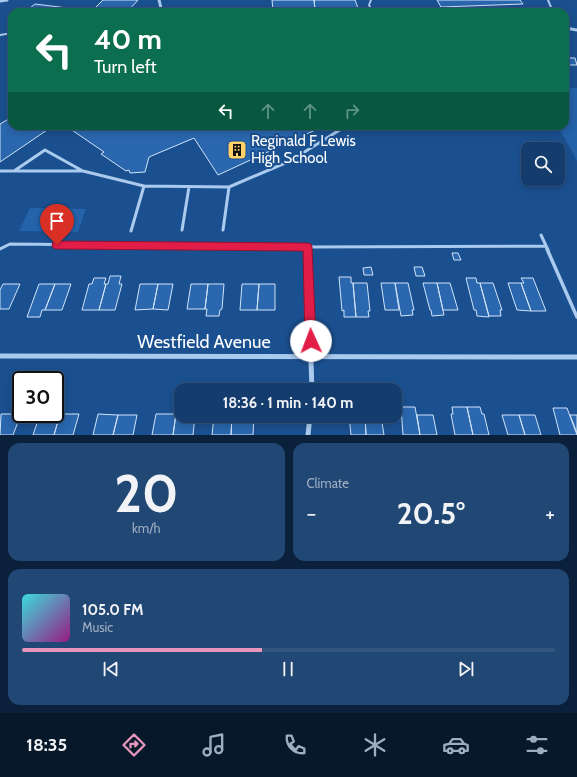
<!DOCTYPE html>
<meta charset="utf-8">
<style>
:root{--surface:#143c6c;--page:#214774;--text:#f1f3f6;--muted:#9dadc2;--line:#33567f;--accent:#e797bd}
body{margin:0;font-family:Cabin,sans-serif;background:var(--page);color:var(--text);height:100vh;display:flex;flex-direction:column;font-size:15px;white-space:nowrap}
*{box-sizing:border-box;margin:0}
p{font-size:13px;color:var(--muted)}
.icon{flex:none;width:22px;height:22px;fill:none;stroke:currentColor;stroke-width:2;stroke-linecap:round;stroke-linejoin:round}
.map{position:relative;height:435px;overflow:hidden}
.side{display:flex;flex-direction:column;gap:8px;padding:8px;background:#0b213b;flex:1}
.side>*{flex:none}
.guide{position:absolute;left:8px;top:8px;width:561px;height:122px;border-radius:12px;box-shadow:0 2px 10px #0003,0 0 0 1px var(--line);background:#0b6e4f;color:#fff;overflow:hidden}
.tools{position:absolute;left:521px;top:142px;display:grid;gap:8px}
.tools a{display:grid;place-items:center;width:44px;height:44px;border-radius:8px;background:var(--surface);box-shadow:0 2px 10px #0003,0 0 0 1px var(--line);font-size:20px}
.speed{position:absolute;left:12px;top:371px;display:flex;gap:8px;font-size:20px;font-weight:700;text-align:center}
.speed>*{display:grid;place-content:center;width:52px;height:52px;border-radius:50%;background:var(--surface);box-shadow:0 2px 10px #0003,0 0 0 1px var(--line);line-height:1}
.speed .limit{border:2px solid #111;border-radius:6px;background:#fff;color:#111}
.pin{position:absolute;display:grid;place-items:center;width:34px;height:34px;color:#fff;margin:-41px -17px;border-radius:50% 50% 50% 0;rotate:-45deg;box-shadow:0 0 4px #0007}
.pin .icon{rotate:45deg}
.me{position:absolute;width:44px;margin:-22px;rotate:358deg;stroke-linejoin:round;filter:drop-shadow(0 0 3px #0008)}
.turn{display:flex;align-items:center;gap:14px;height:84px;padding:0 20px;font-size:18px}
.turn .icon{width:52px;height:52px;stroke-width:2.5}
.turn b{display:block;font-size:28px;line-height:34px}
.lanes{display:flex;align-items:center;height:38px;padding:0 20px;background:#0003;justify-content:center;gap:20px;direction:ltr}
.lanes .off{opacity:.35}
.big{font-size:30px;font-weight:800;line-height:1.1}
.side .card{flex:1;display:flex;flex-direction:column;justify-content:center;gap:6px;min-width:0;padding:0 14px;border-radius:12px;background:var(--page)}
.side .dial{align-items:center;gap:0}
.dial b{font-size:52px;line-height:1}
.song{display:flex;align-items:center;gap:12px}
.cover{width:48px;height:48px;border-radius:6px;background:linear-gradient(135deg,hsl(180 70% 55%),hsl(310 70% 35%))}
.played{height:4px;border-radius:2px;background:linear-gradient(90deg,var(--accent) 45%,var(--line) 45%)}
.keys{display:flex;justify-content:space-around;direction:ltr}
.heat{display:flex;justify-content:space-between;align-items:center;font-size:22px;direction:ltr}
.side .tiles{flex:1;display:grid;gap:8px;grid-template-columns:1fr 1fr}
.card:last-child{grid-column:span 2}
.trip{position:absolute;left:174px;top:383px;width:228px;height:40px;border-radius:12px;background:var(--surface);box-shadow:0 2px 10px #0003,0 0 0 1px var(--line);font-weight:800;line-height:40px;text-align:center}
.dock{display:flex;height:64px;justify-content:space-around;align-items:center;background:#08182b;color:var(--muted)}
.dock .icon{width:28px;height:28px}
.dock .current{color:var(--accent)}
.dock b{font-size:18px;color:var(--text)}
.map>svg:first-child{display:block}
</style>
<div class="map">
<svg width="577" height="435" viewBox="0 0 577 435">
<rect width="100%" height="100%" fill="#1b5090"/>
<path fill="#2462a9" d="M565,88H577V161L558,126H565Z
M30,208L86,209L78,232L19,231Z"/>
<path fill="#2a67ae" stroke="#d0e4fa" d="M103,0H138L127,12H25L35,4L92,11Z
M272,0H314L315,9L273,10Z
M314,0H355L358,8L315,10Z
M437,0H520L523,4L441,7Z
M565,58H575L577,65H565Z
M12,117V126H53L0,162V124Z
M66,126H324L218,175L194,138L149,157L145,172L130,173L129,170L126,171L101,154L104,152Z
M452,253H458L461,260H454Z
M371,267L373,275H364L363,268Z
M414,267H422L425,276H416Z
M110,276H121L119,284H122L115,310H99L106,284H108Z
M339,277H351V283H353L356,317H344V310L342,311Z
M94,278H106L104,284H106L99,310H82L89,284H92Z
M466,278H476L477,283H480L489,317L477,316L476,310H474Z
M521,278H533L546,311H531L521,283H524Z
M353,283H367L370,311H368L369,317H356Z
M381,283H395L399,310H385Z
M395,283H408L414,310H412L413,315L401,316Z
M423,283H437L444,315L432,316L431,310H430Z
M437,283H450L458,310H443Z
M480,283H493L502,310H500L501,316H489Z
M508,283H521L531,311L517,310Z
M3,284H20L9,309H0V290Z
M39,284H55L45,310H42L40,317H27Z
M55,284H71L62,310H45Z
M140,284H158L153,309L135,310Z
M158,284H173L168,310L153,309Z
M191,284H208L205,309H187Z
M208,284H224L222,309L220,310L219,316H206L207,309H205Z
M242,284H259L257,310H240Z
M259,284H275V310H257Z
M401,407H415L420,435H403Z
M452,407H467L473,435H455L451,414H453Z
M467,407H480L482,414H484L489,435H473Z
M553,408H567L577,435H560Z
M1,414H21L13,435H0Z
M40,414H60L54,435H33Z
M60,414H79L73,435H54Z
M98,414L118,415L113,435H93Z
M156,414H176L173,435H152Z
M176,414H181V416H195L193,435H173Z
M118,415H137L133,435H113Z
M417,415H433L437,435H420Z
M502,415H519L525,435H508Z
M519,415H535L541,435H525Z
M570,415H577V433Z
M214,416H232L231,435H212Z
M232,416H254L253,435H231Z
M349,416H365L366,435H351Z
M365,416H381L384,435H366Z"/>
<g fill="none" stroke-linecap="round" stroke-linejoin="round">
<path stroke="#aacaee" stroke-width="2" d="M371,0L369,5L372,12
M548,0L553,12
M0,35L12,33"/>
<path stroke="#aacaee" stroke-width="3" d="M0,171H83L144,186L229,187L290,161L346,126
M14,171L45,150L81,170
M182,230L189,187
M223,230L229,187
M131,231L144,186
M541,235L548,250
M0,249L10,244L307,247L546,246"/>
<path stroke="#aacaee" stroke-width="3.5" d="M547,249L577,317"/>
<path stroke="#aacaee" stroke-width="3" d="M159,0L162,12
M0,1L7,0
M565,28L577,30"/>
<path stroke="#aacaee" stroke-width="3.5" d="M307,247V250"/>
<path stroke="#aacaee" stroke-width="5" d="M307,249L312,390
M0,356L577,357
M308,435L310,416"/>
</g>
<path fill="#e11d48" stroke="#92132f" d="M57,241L307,243L311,244L312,247L316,341L315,345L311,346L307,345L305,341L303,251L57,249L53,248L52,245L53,242Z"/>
<defs>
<symbol id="building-square" viewBox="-11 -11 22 22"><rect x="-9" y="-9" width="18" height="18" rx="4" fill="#ffd167" stroke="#1b5090"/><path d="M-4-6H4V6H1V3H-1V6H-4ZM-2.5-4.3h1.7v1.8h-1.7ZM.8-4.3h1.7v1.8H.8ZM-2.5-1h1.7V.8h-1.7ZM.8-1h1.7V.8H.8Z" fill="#111"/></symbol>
</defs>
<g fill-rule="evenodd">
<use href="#building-square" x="226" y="139" width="22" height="22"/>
</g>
<g text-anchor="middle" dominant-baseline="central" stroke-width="4" stroke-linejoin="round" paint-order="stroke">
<g font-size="15" fill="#fff" stroke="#1b5090" text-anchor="start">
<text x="251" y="141">Reginald F Lewis<tspan x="251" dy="17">High School</tspan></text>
</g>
<g font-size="18" fill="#fff" stroke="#1b5090">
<text x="204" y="342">Westfield Avenue</text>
</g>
</g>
</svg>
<div class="tools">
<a><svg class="icon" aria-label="search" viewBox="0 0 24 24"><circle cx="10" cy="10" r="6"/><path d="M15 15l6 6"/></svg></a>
</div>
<div class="speed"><div class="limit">30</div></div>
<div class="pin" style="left:57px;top:245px;background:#d93025"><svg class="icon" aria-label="arrive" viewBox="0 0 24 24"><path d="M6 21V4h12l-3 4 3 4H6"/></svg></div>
<svg class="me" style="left:311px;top:341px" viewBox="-20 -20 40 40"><circle r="19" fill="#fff"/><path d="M0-13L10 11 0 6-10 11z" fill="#e11d48"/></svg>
<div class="trip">18:36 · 1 min · 140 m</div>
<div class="guide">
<div class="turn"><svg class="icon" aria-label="left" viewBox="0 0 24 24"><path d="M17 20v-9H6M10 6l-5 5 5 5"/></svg><div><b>40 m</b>Turn left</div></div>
<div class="lanes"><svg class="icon" aria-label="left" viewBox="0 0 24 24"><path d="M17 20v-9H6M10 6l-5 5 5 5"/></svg><svg class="icon off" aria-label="ahead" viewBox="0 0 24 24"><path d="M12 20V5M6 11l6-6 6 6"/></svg><svg class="icon off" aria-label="ahead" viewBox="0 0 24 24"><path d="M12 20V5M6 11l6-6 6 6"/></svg><svg class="icon off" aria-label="right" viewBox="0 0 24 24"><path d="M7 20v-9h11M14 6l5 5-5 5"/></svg></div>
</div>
</div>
<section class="side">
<div class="tiles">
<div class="card dial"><b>20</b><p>km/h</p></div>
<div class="card"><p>Climate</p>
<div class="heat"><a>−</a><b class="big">20.5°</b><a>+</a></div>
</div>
<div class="card">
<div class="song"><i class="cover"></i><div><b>105.0 FM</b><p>Music</p></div></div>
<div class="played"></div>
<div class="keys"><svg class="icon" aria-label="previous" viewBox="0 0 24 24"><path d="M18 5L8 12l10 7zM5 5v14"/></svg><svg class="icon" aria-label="pause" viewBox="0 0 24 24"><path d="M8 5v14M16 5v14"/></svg><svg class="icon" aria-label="next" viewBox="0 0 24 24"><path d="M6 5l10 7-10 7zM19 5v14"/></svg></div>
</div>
</div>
</section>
<nav class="dock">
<b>18:35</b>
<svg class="icon current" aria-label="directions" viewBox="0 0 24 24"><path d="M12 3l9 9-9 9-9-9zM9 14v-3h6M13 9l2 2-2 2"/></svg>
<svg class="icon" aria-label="music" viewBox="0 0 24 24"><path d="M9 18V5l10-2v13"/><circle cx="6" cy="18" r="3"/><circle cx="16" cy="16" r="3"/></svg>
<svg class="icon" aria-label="phone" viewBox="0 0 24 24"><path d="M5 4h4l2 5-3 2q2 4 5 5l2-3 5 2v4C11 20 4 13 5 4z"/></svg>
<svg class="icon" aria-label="climate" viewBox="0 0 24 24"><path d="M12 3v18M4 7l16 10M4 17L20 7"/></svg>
<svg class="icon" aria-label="car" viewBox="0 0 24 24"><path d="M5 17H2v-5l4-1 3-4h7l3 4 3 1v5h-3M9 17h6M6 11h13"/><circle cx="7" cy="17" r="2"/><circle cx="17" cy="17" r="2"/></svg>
<svg class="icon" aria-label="filters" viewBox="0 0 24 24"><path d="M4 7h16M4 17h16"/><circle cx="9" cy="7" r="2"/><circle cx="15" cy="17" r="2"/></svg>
</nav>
